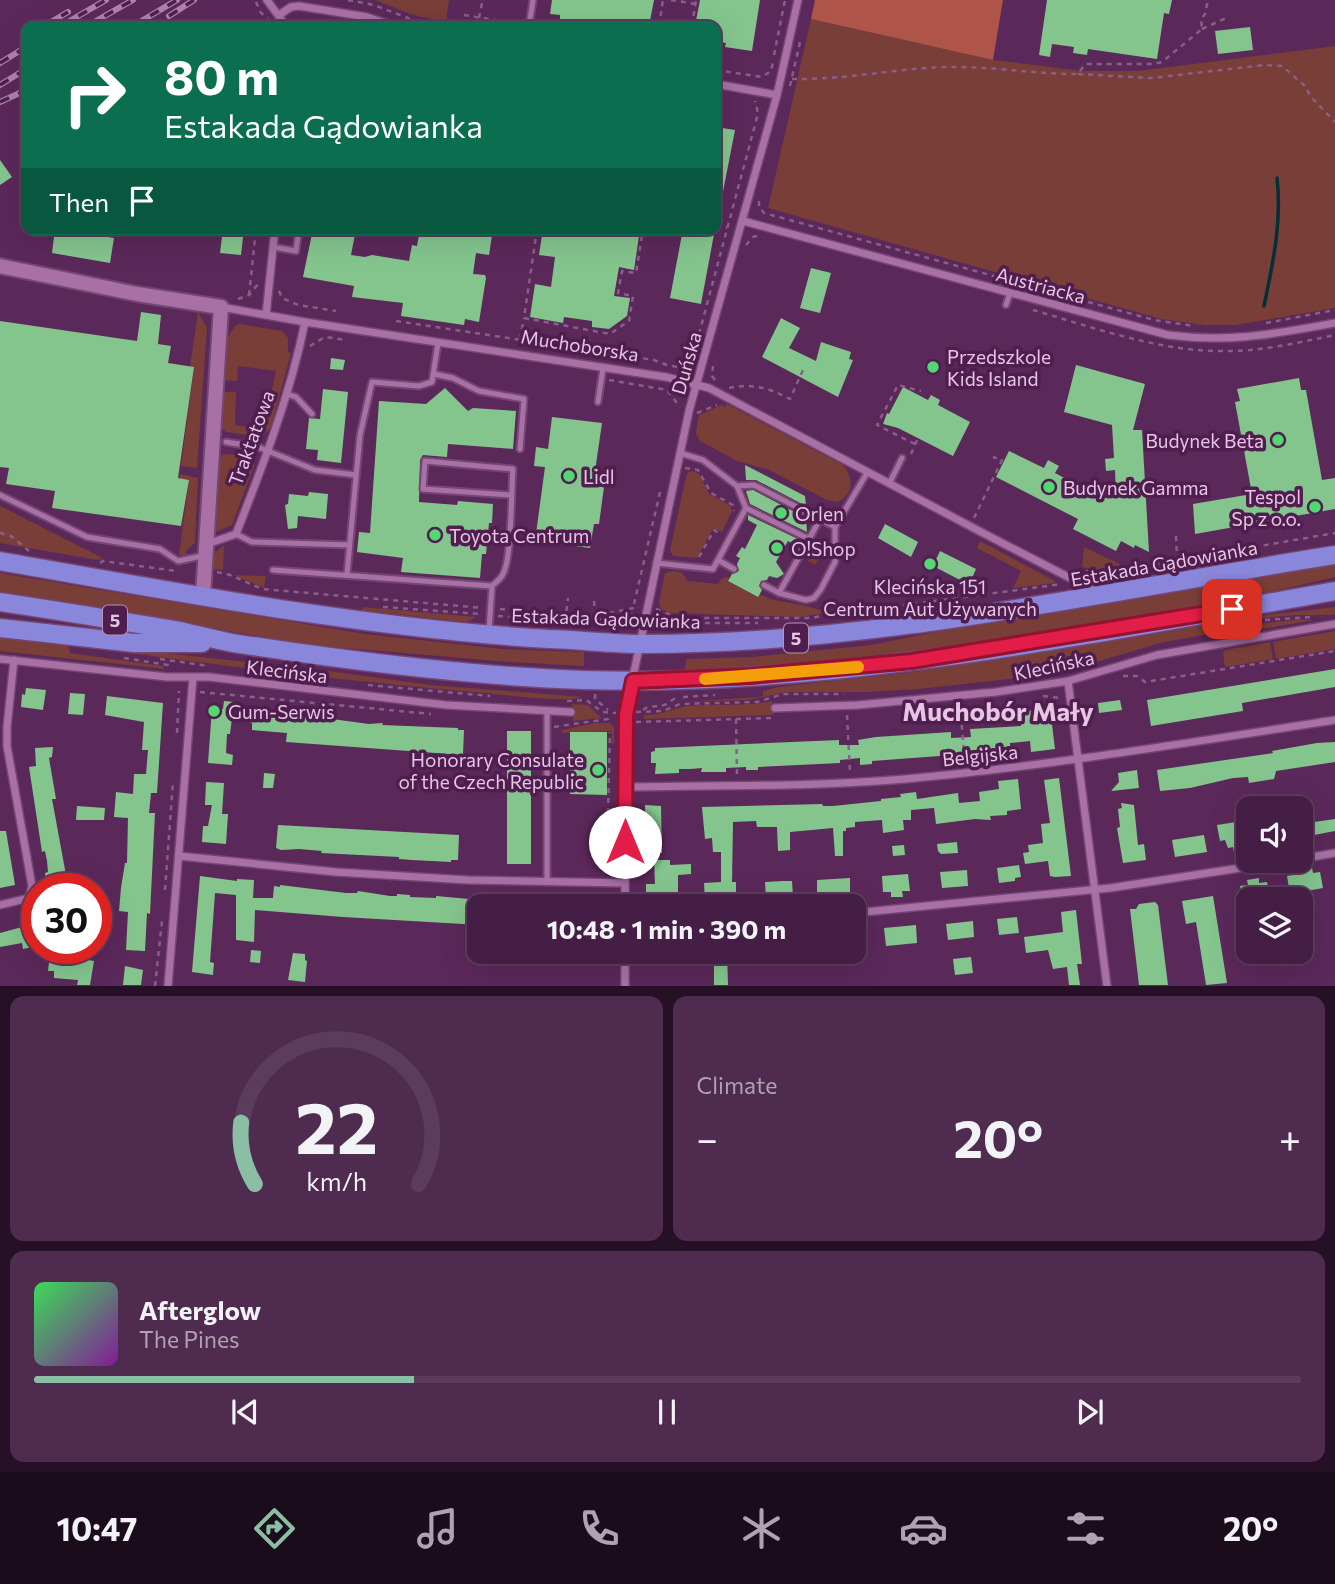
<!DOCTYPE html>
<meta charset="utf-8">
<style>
:root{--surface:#441e44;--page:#4e2b4f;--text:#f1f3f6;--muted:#afa2b2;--line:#5c3c5d;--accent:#8abfa5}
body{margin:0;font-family:Commissioner,sans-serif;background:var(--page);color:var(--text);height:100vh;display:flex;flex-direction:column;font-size:26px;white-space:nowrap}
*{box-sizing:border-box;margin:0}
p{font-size:23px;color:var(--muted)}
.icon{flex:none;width:38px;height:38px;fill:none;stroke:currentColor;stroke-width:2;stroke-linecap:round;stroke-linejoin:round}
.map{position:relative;height:986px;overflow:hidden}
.panel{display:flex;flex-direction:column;gap:10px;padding:10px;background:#251025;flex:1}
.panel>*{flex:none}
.hud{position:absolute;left:21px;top:21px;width:700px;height:214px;border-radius:14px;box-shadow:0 7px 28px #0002,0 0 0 2px var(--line);background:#0b6e4f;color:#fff;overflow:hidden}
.fabs{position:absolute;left:1236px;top:796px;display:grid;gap:14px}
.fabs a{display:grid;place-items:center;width:77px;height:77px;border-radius:14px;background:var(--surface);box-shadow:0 7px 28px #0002,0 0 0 2px var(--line);font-size:35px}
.speed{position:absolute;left:21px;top:873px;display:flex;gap:14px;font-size:35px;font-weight:700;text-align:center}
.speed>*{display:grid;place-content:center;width:91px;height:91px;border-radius:50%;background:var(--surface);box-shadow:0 7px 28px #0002,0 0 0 2px var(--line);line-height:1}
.speed .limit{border:10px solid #d22;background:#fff;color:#111}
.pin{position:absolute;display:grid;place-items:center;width:60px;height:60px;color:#fff;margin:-30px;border-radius:14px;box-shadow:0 4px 10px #0006}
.me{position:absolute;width:77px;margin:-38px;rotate:0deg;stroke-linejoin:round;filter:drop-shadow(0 0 5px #0008)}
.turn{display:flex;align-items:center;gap:24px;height:147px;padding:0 28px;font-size:32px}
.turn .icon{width:91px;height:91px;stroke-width:2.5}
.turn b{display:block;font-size:49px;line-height:60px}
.then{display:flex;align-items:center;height:66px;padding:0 28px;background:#0003;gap:14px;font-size:26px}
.big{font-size:52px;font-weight:700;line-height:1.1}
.panel .widget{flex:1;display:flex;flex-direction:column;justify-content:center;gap:10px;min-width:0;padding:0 24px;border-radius:14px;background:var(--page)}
.panel .dial{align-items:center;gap:0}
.dial svg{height:182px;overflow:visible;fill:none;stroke:var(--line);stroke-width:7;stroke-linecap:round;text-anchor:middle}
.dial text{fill:var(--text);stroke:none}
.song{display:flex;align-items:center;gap:21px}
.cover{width:84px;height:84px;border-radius:10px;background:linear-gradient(135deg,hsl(130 70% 55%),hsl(290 70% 35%))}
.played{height:7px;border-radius:4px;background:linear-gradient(90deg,var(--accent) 30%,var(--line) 30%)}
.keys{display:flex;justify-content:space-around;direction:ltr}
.heat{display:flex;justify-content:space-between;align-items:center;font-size:38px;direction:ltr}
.panel .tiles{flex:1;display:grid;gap:10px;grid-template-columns:1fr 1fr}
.widget:last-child{grid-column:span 2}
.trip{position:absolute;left:467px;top:894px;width:399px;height:70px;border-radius:14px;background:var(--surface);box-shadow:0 7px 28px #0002,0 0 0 2px var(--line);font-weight:700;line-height:70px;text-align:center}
.dock{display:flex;height:112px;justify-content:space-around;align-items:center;background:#1b0c1b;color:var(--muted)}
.dock .icon{width:49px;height:49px}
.dock .active{color:var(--accent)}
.dock b{font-size:32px;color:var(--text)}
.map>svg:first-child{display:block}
</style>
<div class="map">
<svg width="1335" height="986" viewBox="0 0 1335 986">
<rect width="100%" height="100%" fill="#5b285a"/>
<path fill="#783e37" d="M375,0H449L446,22L413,15Z
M811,19L993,60L1082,71H1137L1335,46V308L1236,325H1204L1161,319L768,208Z
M198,312L207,328L197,468L181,466L194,368L190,366Z
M239,324L282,331L288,338V352L291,353L271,427L262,437L226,432L220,426L221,392H236L235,425L263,429L276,371L238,366L237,381L222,380L225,337H228L235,326Z
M727,404L843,465C854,478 854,495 837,502L827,500L769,470L737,461L700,441L696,433L699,415L722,405L725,407Z
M223,454L244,455L255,464L232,525L216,532L219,460Z
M693,471L699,474L709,494L731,506L732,511L722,532L713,528L697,558L673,556L670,550L686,477L688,472Z
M180,474L198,478L195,543L186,550V555H179L189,480L179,479Z
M0,506L89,551L104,559L97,560L0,543Z
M980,541L1055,581V583L1013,588L1021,571L977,548Z
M224,545L223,570L213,569L214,554Z
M816,546H822L829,551V560L821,555L815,565L807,560Z
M1084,547L1126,567L1101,571L1082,567Z
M1335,563V577L1245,598L892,657L685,673L686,659L752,657L871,645L965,626Z
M673,571L681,572L688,581L718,584L721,579L726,577L729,578L728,581L757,597L759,594C780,605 806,602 826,613L800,617L670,613L661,609L659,603L665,573Z
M0,573L365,634L503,649L584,652V666L497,661L311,645L0,592Z
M233,575L266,576L264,588L262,587Z
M363,607L476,617L466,622L362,610Z
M1335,607V614L1330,615H1295L1237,621L1215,633L1160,643L1083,666L1036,676L918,689L866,692H787L748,700L683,702L758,697L763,696V691L778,687L913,672L1241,618Z
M1301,619L1314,620L1220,636L1239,626Z
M1335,631V649L1276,659L1273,642Z
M0,634L68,645L70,653L163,666L164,669L0,651Z
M1270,642L1273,659L1225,667L1223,653L1225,650Z
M82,644L321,670L431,685L583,697C566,703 505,695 483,693C350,682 217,665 85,647Z
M772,701L774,715L644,719V715C664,715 671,708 688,706C716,703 744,707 772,701Z
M572,704L588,705L602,718L573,721Z
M595,723H610L614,728V743L612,744V731L562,733V730Z"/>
<path fill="#ae5449" d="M815,0H1003L993,60L811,19Z"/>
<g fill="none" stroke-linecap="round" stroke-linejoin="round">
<path stroke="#013036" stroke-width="3.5" d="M1264,306C1273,263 1282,222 1277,178"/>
</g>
<path fill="#84c58e" d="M552,0H654L649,26H625L579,19L578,22L560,19V15L550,14Z
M700,0H760L752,51L725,47L726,43L716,41V26H695Z
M1047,0H1172L1169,14L1164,13L1157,59L1088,49L1087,55L1073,53L1074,47L1052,44L1050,57L1039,55Z
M1250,27L1253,50L1218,54L1215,31Z
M716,127L735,130L721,202L716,201Z
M0,160L12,177L0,185Z
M55,229L114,238L110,263L52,253Z
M223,229H244L241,255L220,253Z
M313,229H356L351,255L365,257L372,255L409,261L412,245L417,246L420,229H493L489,255L476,253L473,274L485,275L486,278L479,322L465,319L464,325L401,316L403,303L352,297L354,286L303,277Z
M543,229H577V232L606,237V232L639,236L634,270L619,267L614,296L630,298L627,316L609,329L592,327V321L564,317L563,323L530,317L535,284L551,287L555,257L539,255Z
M683,229H715L701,304L670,298Z
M811,268L831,273L820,313L800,308Z
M141,312L161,315L158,344L171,346L168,363L194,367L178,478L189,480L181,526L52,508L55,491L6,484L9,468L0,467V321L137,341Z
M781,318L800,328L789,348L816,361L821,342L851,352L849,359L853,360L838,397L762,357Z
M331,358L345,360L343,370L330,369Z
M1076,365L1145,384L1133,430H1142L1149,552L1135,545L1134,548L1121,541L1116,551L1073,529L1078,519L996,477L1009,451L1044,468L1048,460L1059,466L1055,473L1102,498L1116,497L1115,470L1106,471L1105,459L1114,458L1112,425L1064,412Z
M1299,378L1301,390H1306L1322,480L1335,478V509L1195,534L1193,504L1252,494L1235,402L1240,401L1237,389Z
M903,387L928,400L931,395L940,400L938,405L970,422L953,456L898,428L883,424L887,413L889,414Z
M445,388L468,411L473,408L516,411L513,449L448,444L447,457L423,455L420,460L419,502L457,505L458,501L493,504L492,523H489L486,554H482L480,578L401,572L403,558L357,552L359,532L370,533L379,401L426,404Z
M323,389L348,392L341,463L317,460L318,450L306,449L309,418L320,419Z
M552,417L602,423L593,485L604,487L599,524H594L590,548L535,541L545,467L534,466L536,447L548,449Z
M745,465L805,496L806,506L756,480H746Z
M753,490L806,518L807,532L750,504L746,491Z
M309,492L328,494L326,519L298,516L297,528L288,529L285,505L288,504L289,494L308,496Z
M748,515L802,541L798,547L788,541L776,562L784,574L777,578L769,576L767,580L761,581L759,586L762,590L758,597L728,581L732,574L739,571L737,564L740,558L736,556L742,547L745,549L757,525L748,520Z
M885,524L918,542L911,557L878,538Z
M940,551L976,569L971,580L962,581L933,566Z
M1335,669V687L1242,703L1243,711L1151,726L1147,700Z
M26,688L46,690L43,710L21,707L22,694L25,695Z
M70,693L85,694L83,715L68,714Z
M107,696L163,703L157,793H151L149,813H155L150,914L147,913L145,951L126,950L128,912L119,911L121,888L125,863H127L128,818L114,817L116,792L133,794L134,774H146L148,750H142L144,722L105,715Z
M1120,700L1122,710L1099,713L1098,703Z
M224,701L234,702L230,734H227L226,753L233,755L232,765L208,763L212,708L223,709Z
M1050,708L1055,749L1031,752L1030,741L1010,743V746H1007L1008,752L996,753V755L979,757L978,755H973V753H953V755L872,761V764L860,765V758L840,760V763L758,767V770H746V767L726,768V772H701L702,768L691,769H679V773L655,774L656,763H651V752L655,751V748L839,740V745H859L858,740L876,737L951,732V738L971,737L970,729L1021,726L1020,712Z
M250,712L332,720V719L369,724L383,723L382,725L458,728V730H464L463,755L286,742L287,733L252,730V723L249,722Z
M507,731H531V864H507Z
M570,732H607V795L570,794Z
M1335,742V762L1276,771L1274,779L1249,783L1248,777L1233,778L1190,788L1160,791L1157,770L1273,753L1272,751L1317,743Z
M53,747L52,757L49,758L56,799H52L68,886L48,889L45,873L48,872L47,861L45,851L42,852L29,767L36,766L35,748Z
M1137,770L1139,788L1111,791L1119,782L1118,773Z
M264,773L275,774L273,788H263Z
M1059,778L1071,876L1055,877L1050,876L1048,861L1025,864L1023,853L1029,852L1028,845L1043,843L1041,824L1050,823L1044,780Z
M1018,779L1021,809L1007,811V815L990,816L991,820L975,819L936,824L934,808L911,810V820H903L904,830L883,833L882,820L855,822V827L846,828V831H843V856H835L833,828L790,832V850L778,851L777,827H757L756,821L733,822L732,882H736V900L705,901L704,883L721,882V852H713L712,838L705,839L702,807L822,804L823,806H833L881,801V799L901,797L900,794L916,792L917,799L958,793L959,803L980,801L979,792L999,789L998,781Z
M206,782L224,783L222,814H228L226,844L202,842L203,826H208L212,805H205Z
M1121,803L1134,805L1138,845L1144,844L1146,860L1123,863L1117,828L1120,827L1118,809L1122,808Z
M645,805L661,806L662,853H646Z
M77,806L105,808L104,820H76Z
M1335,819V831L1314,835L1315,838L1300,841V824Z
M1243,821L1244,826L1248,825V849L1234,852L1233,847L1228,848L1225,840L1220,841L1217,825Z
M278,825L459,835L458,860H451V862L412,860L399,859V857L321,853L322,851L299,849L281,850L276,848Z
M0,831H6L15,885L0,888Z
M1204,835L1207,852L1175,857L1172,840Z
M957,842L958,853L941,854L938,851L937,844Z
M904,845L905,855L893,856L892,846Z
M654,860H670V865L691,864V874L678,875V901H646V884H655Z
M1019,865L1021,877L1015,878V881L999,883L997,868Z
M1312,868L1313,873L1320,872L1323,888L1290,894L1287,876L1300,874L1299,869Z
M967,870L968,886L942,888L940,872Z
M908,874L910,891H902L903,897H891V892H883L882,876Z
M200,876L237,881V879L254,880L253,898H273L274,886L280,887V885L346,893H357L358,891L390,896H397V894L410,895V897L436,898V896L480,900V925L343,917L255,910L254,942L236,940V895L215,893L210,962L214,963L213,975L192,972Z
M850,878V901L831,902V896H824V892H817V880Z
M1259,878V883L1267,882L1270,900H1248V909L1238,911L1236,900L1242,899L1240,886L1248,885L1247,880Z
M783,881H792L793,897L786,898V904H772V899H766L765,882Z
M1213,896L1227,983L1206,985L1196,922L1186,924L1182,901Z
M1155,902L1158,905L1168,985H1139L1130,909H1136L1139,904Z
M1076,910L1082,964H1077L1080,985H1069L1067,967L1053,969L1048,950L1026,953L1024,937L1063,932L1061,912Z
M1017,917L1019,933L999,935L997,919Z
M973,921L974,937L948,940L946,924Z
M33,924L37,946L23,949L22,943L0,947V933Z
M916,925L917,943L886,946L884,928Z
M251,950L261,951L260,963L250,962Z
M649,952H683V962H649Z
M714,952H727L728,985H714Z
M293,953L305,954V960L307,961L305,982L288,980Z
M50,954L94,961L90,985H77L78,980L54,978V971H48Z
M971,957L973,973L955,975L953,959Z
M125,966L143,970L141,985H123Z"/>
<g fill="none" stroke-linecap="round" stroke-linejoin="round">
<defs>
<path id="service" d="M529,26L533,0
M273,247L296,251L299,229
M1006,305L1010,293
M434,374L453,378L479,391L524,399L520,449
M287,394L296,397L312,414
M598,402L603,368
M226,442L258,447L315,470L356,475
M680,453L703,460L737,486L746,508L809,539L820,519L835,527
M889,484L902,458
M737,486L754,485L820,519
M0,495L87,537L160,549L178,561L202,556
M236,534L252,542L350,545
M809,539L779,593L806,600L814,598L821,589L835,562V527L867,473
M718,560L734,569
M656,563L713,569L746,508
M273,570L492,586
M347,574L360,435L372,382L419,386L432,382L438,343
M764,585L779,593
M489,631L492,586C496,582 501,579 503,574C512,558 511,491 513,469L425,461L423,489L511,495
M547,711V882"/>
<path id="minor" d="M267,0L286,26
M279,15L291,7L299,6L367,17L394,26
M716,84L777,95
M743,221L1168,335C1230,343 1274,334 1335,323
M221,307L305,322L666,377L709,388L983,533L1074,580L1100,590
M266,315L275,229
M207,544L236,534C263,465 290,396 305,322
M0,659L167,677H209L446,705L571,712
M1068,681L1107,986
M775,708L858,705L996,692L1068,681L1157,655L1335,624
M625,787C718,785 812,787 905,779C1049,766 1192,742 1335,720
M179,856L336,872L468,880L625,883
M1300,859L1335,853
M0,905L29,898L32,886L7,746V727L14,660
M625,906L626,710L689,411L777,95L798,0
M854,913L1110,888L1286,861
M168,986L193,677
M625,986V952"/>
<path id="secondary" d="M0,266L137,294L221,307L203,596"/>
<path id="primary" d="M0,561C182,593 364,628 549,639C581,640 613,644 644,644C877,644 1106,591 1335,555
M0,602C60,611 120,621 180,631C198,635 216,640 233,643C349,661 466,676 583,680C833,688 1090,634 1335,591
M0,628L134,643H202"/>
</defs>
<use href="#service" stroke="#744773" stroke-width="9"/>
<use href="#minor" stroke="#744773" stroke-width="10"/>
<use href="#secondary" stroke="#744773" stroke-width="18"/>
<use href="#primary" stroke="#744773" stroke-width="21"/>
<path stroke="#8a5e89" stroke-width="2.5" stroke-dasharray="5 5" stroke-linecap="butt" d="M348,0L374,5L413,20L448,26
M671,0L696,4
M256,2L261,13L268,18
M464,15L519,24
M479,18L482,3
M659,26L663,0
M692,26L696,0
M1202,29L1226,18
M774,55L785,0
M716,70L762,77L771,71L773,62
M1078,74L1151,78L1265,65L1282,66L1305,86L1311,97L1335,122
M792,79C843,80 893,69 944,67C986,66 1027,73 1069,74H1077L1086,64H1153L1162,62L1202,29L1201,19L1205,14L1208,0
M790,86L801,38
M759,201V207L764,213L1154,320L1193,326
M716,226L727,228
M537,229L524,318L610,334L629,321L633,296L618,293L622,271L636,273L642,235L603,229
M746,245L753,237L757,236
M279,291L282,298L298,305L336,311
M249,295L256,229
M238,299L249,295L259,283
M1033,310C1095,328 1164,353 1228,351C1264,351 1300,342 1335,335
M396,321L654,360L667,365L683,368L692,361
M1266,323L1335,310
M699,334L756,121L758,113L755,101
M520,339L524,318
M310,346L325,337L346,340
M713,366L712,376L715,380
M609,380L667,390L680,407
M729,388C753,383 769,388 790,399L803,370
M697,413L717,405
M915,444L877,425L898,385L921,391
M911,454L918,438
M685,468L698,470L711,493L733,505L734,511
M974,518L1002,460L993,457
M0,533L11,536L29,551
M1176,536L1177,559
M699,557L714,530L721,534
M100,563L103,561L176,571
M1076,571L1110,572L1335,533
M217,572L230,575L262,589L483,608
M1097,577L1235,555
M594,601L595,614
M634,604L661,488
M383,607L481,614
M500,609L588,617L639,607
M656,609L678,618H808L1062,584
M498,616L585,622
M656,617L681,623
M1265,620L1311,617
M565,621L568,598
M590,622L634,614
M685,623H758
M1219,634L1238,624
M124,658L168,665V666
M160,659L209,666
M1123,676H1137L1145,682L1335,651
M368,685L490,696
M200,692L431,714
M595,694V699L608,710
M1043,696L1060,698
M683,697L715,695
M567,701L586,700L602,712L616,713
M960,705L965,763
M643,710C650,704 656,708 664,705C670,703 671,699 678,698
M636,712L663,711L680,704L757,702L783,694H844
M847,715L850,772
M736,719L737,775
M636,722L772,718
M554,727L608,719V715
M177,733L179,691
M608,813L610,732
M165,890L173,782
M155,986L162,921"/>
<use href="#service" stroke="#a970a6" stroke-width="5"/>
<use href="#minor" stroke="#a970a6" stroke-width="7"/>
<use href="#secondary" stroke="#a970a6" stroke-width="14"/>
<use href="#primary" stroke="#8986db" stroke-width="18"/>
<defs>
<path id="rail" d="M169,16L194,0
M44,26L68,12
M61,26L106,0
M87,26L133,0
M133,26L177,0
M0,63L26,47
M0,85L26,69
M0,102L26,90"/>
</defs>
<use href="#rail" stroke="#ac84aa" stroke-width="6"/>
<use href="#rail" stroke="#501d4f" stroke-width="3.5" stroke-dasharray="10" stroke-linecap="butt"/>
</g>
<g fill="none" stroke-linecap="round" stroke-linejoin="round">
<defs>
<path id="route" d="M625,842L626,715L633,681L751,676L912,661L1232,609"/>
</defs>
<use href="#route" stroke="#92132f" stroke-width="18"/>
<use href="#route" stroke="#e11d48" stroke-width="12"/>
<path stroke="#f59e0b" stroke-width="12" d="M705,679L858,667"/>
</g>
<g fill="#54d672" stroke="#501d4f" stroke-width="2.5">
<circle cx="933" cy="367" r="7"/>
<circle cx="1278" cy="440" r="7"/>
<circle cx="569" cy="476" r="7"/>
<circle cx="1049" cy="487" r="7"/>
<circle cx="1315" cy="507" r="7"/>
<circle cx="781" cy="513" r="7"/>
<circle cx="435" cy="535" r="7"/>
<circle cx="777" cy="548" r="7"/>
<circle cx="930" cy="564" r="7"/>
<circle cx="214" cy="711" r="7"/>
<circle cx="598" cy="770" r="7"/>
</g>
<g text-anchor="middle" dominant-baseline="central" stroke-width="7" stroke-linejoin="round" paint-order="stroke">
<g fill="#501d4f" stroke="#b893b7" stroke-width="2">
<rect x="103" y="605.5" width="24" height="29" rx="5"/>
<rect x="784" y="623.5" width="24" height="29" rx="5"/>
</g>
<g font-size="18" font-weight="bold" fill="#e5c6e3">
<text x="115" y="620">5</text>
<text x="796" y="638">5</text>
</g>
<g font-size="19" fill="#e5c6e3" stroke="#501d4f">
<text transform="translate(1041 285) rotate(15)">Austriacka</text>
<text transform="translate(580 345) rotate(9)">Muchoborska</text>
<text transform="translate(686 363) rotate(-74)">Duńska</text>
<text transform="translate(251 438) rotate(-70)">Traktatowa</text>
<text transform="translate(1164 563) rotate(-10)">Estakada Gądowianka</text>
<text transform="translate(606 618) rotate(2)">Estakada Gądowianka</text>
<text transform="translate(1054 665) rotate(-12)">Klecińska</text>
<text transform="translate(287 671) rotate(7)">Klecińska</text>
<text transform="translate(980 755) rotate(-6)">Belgijska</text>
</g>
<g font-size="19" fill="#e5c6e3" stroke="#501d4f" text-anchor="start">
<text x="947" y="356">Przedszkole<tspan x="947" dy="22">Kids Island</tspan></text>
<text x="1264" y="440" text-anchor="end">Budynek Beta</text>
<text x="583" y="476">Lidl</text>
<text x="1063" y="487">Budynek Gamma</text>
<text x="1301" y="496" text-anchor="end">Tespol<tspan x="1301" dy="22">Sp z o.o.</tspan></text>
<text x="795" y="513">Orlen</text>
<text x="449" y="535">Toyota Centrum</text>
<text x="791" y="548">O!Shop</text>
<text x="930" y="586" text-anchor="middle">Klecińska 151<tspan x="930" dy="22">Centrum Aut Używanych</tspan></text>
<text x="228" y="711">Gum-Serwis</text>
<text x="584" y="759" text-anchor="end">Honorary Consulate<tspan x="584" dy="22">of the Czech Republic</tspan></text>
</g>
<g font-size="26" font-weight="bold" fill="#e5c6e3" stroke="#501d4f">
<text x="998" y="710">Muchobór Mały</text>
</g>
</g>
</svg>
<div class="fabs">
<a><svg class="icon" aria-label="sound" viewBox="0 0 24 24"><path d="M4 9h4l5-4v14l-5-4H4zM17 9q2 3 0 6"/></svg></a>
<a><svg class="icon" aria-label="layers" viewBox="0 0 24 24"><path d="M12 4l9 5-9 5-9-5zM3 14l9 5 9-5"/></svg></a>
</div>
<div class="speed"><div class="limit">30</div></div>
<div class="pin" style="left:1232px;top:609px;background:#d93025"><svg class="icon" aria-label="arrive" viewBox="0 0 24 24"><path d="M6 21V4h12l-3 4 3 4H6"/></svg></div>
<svg class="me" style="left:625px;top:842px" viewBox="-20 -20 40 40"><circle r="19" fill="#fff"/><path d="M0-13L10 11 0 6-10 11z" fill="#e11d48"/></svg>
<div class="trip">10:48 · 1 min · 390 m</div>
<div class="hud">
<div class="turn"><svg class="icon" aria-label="right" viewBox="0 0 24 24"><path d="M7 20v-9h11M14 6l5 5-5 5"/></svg><div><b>80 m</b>Estakada Gądowianka</div></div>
<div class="then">Then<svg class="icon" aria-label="arrive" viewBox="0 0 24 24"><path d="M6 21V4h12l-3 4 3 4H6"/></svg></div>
</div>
</div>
<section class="panel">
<div class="tiles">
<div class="widget dial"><svg viewBox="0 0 100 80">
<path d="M14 69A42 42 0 1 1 86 69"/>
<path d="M14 69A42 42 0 0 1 8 42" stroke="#8abfa5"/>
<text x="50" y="56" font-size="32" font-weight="700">22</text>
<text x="50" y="72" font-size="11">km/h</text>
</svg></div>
<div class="widget"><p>Climate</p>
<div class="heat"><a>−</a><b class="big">20°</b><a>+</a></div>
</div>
<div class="widget">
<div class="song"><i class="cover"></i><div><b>Afterglow</b><p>The Pines</p></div></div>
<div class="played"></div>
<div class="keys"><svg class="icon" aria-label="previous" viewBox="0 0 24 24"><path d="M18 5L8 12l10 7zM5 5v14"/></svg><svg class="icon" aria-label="pause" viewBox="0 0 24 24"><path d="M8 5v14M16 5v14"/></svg><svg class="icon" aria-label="next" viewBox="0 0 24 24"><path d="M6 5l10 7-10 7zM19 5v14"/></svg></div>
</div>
</div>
</section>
<nav class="dock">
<b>10:47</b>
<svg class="icon active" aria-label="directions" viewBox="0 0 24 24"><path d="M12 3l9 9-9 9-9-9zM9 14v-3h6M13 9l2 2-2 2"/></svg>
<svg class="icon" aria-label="music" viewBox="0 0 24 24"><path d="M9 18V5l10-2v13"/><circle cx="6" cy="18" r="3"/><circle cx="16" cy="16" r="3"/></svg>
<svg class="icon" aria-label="phone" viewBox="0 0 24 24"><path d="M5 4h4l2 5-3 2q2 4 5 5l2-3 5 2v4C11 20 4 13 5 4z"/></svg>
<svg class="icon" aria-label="climate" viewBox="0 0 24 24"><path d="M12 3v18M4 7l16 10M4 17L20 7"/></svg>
<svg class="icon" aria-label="car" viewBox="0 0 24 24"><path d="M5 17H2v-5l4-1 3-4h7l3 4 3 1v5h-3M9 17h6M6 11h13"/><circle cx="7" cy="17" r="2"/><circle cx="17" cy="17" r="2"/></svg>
<svg class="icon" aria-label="filters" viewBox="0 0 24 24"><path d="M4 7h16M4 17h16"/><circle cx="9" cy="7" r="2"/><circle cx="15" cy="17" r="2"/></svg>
<b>20°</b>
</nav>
